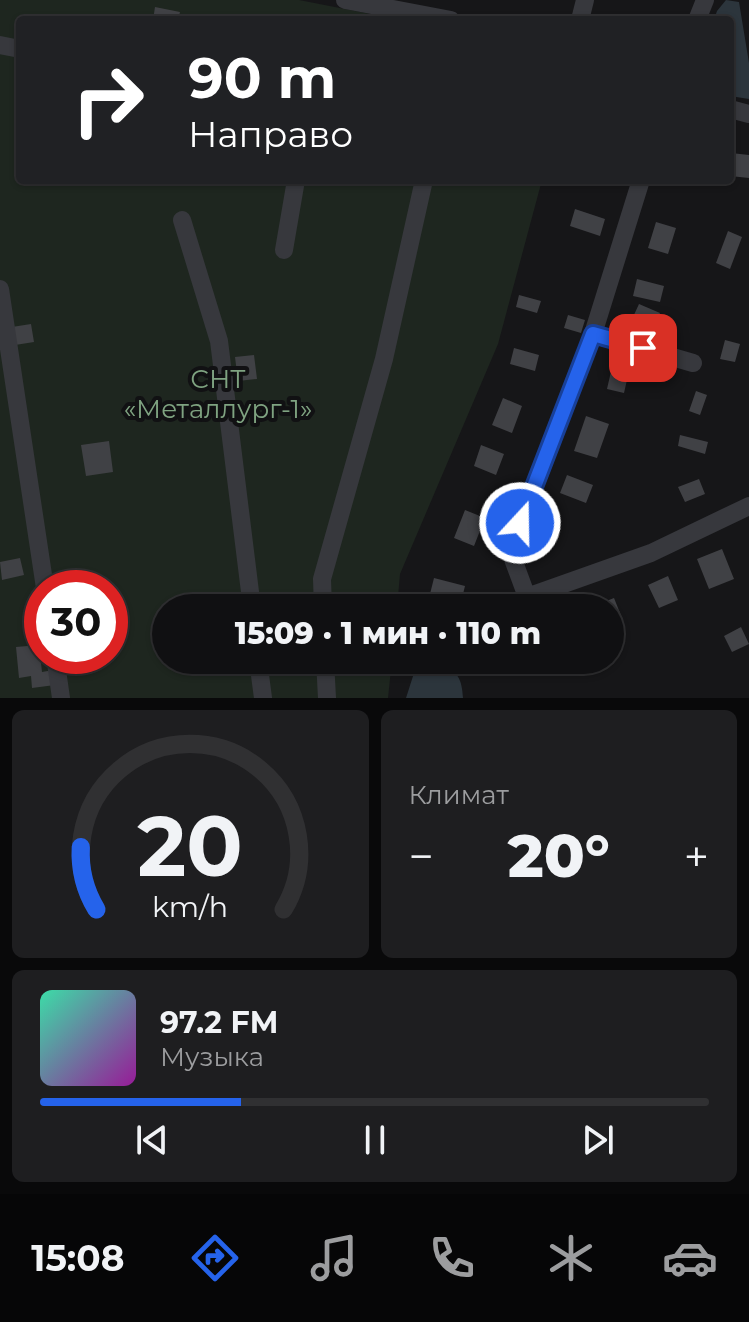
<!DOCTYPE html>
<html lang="ru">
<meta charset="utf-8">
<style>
:root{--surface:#101012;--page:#1e1e20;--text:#f1f3f6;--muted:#9c9d9f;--line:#303032;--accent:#2563eb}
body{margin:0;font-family:Montserrat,sans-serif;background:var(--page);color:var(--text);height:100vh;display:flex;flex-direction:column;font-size:30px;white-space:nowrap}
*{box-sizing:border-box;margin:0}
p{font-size:26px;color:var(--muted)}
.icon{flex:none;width:44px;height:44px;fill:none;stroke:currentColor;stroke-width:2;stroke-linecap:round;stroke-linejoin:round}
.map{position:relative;height:698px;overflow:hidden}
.panel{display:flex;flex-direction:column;gap:12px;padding:12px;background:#09090a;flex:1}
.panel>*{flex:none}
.hud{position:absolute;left:16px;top:16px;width:718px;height:168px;border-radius:8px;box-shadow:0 2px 6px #0004,0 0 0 2px var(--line);background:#202124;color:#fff;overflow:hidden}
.speed{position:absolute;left:24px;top:570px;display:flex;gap:16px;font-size:40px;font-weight:700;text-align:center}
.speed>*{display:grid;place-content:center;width:104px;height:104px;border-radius:50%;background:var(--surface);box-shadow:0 2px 6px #0004,0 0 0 2px var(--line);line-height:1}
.speed .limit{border:12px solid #d22;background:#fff;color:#111}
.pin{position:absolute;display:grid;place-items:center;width:68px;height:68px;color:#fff;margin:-34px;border-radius:16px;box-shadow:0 4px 12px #0006}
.me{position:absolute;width:88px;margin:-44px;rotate:21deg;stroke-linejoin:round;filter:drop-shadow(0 0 6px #0008)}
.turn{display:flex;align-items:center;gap:28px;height:168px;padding:0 40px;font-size:36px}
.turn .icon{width:104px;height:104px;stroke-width:2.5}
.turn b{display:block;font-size:56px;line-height:68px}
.big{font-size:60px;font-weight:800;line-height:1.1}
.panel .tile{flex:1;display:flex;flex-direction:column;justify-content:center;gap:12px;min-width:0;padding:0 28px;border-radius:12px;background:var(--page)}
.panel .dial{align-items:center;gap:0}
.dial svg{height:208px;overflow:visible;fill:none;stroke:var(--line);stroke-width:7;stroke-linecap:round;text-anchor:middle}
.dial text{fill:var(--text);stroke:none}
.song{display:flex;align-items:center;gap:24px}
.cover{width:96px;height:96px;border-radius:12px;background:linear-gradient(135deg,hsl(160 70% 55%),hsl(300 70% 35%))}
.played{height:8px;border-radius:4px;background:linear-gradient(90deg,var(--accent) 30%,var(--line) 30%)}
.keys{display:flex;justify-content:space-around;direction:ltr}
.heat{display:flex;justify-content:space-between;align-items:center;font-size:44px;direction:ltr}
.panel .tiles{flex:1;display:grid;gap:12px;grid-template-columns:1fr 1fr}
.tile:last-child{grid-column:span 2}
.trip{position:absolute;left:152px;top:594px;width:472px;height:80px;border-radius:40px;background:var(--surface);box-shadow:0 2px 6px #0004,0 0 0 2px var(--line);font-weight:800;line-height:80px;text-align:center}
.menu{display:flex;height:128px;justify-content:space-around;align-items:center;background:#060607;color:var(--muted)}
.menu .icon{width:56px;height:56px}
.menu .active{color:var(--accent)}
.menu b{font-size:36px;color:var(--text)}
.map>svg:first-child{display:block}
</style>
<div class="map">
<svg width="749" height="698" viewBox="0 0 749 698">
<rect width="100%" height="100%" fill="#161618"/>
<path fill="#1e261f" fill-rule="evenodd" d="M0,0H299L401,20H20V180H542L498,344L400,574L397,608H166V660H392L388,698H0ZM42,588H110V656H42Z"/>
<path fill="#2c353c" d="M726,0L739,2L749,63V99L730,96V20H714L717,11Z
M440,664C458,671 462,679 463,698H406L414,673Z"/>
<path fill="#404145" d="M155,7L180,12L178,20H153Z
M731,153L749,155V178L730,176Z
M575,209L605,219L600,236L570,226Z
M656,222L676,228L668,254L648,248Z
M728,231L742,237L730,269L716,263Z
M637,279L664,286L660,302L633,296Z
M519,295L541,301L537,313L516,307Z
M639,304L660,313L654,326L633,317Z
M568,315L585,320L581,333L564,328Z
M615,318L631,321L628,338L612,335Z
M31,324L34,342L15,345L12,327Z
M725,340L740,344L735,362L720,359Z
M514,348L539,355L535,371L510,364Z
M254,355L257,379L238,381L235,357Z
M612,367L629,371L624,393L607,389Z
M696,391L707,395L700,415L689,411Z
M503,398L522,406L512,433L492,425Z
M586,416L609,424L597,458L574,451Z
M680,435L708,442L705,454L678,446Z
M109,441L113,472L86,476L81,445Z
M481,445L504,454L496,475L474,466Z
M567,475L593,485L586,503L560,493Z
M699,479L705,494L685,502L678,487Z
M465,510L485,518L474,546L454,538Z
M722,549L734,579L709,589L697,559Z
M20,558L24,575L2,580L0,562Z
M668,576L678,600L659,608L648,585Z
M434,578L465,586L460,606L429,598Z
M614,598L622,618L610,623V608H589Z
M741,627L749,644L732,652L724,636Z
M39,645L42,672L53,670L55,685L32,688L31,676L19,678L16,647Z"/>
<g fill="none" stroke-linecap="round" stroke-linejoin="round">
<path stroke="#37383d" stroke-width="18" d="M345,0L451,20
M580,20L585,0
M697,20L705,0
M0,45L20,49
M730,109L749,114
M641,180L593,334L510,551L527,597L651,553L749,506
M182,220L219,341L252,608
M284,250L296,180
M0,289L45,588
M593,334L693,363
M323,608L322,579L384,359L424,180
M55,656L61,698
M258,660L263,698
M325,660L327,698"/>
</g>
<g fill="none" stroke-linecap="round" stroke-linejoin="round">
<defs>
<path id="route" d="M520,523L593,334L643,348"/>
</defs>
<use href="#route" stroke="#184099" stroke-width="20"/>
<use href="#route" stroke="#2563eb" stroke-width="14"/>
</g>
<g text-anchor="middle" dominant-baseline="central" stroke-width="8" stroke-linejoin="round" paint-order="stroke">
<g font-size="26" fill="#7fa381" stroke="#111113">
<text x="218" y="379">СНТ<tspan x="218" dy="30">«Металлург-1»</tspan></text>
</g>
</g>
</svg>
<div class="speed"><div class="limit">30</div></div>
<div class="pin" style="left:643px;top:348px;background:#d93025"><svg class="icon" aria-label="arrive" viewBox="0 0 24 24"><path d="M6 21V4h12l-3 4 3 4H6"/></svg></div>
<svg class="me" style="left:520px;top:523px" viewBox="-20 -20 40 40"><circle r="17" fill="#2563eb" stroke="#fff" stroke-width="3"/><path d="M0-11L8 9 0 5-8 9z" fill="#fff"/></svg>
<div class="trip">15:09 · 1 мин · 110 m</div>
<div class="hud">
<div class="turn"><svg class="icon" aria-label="right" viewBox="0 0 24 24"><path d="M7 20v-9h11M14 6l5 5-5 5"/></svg><div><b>90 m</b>Направо</div></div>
</div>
</div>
<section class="panel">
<div class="tiles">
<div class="tile dial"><svg viewBox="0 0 100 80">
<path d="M14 69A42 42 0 1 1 86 69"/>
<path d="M14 69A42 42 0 0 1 8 45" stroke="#2563eb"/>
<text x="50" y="56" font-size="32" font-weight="700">20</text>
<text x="50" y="72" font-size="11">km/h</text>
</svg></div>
<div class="tile"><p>Климат</p>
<div class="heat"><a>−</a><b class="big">20°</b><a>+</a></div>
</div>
<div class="tile">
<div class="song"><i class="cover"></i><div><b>97.2 FM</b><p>Музыка</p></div></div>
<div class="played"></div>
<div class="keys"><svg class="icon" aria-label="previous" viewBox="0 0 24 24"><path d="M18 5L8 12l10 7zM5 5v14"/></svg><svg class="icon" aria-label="pause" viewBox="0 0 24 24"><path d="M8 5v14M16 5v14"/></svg><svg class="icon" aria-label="next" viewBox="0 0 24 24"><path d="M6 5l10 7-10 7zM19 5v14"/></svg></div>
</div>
</div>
</section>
<nav class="menu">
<b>15:08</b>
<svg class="icon active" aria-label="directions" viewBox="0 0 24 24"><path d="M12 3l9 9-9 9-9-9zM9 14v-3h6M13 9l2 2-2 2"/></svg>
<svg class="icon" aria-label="music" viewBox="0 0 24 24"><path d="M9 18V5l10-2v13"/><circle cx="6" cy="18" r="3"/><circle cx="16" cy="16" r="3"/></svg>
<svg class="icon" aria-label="phone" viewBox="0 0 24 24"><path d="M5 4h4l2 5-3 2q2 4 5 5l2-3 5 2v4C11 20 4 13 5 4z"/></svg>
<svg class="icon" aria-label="climate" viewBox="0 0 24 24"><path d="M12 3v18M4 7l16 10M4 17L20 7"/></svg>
<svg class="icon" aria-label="car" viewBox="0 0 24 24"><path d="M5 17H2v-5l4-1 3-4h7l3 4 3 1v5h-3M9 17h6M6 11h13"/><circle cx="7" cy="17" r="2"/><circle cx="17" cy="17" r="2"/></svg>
</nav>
